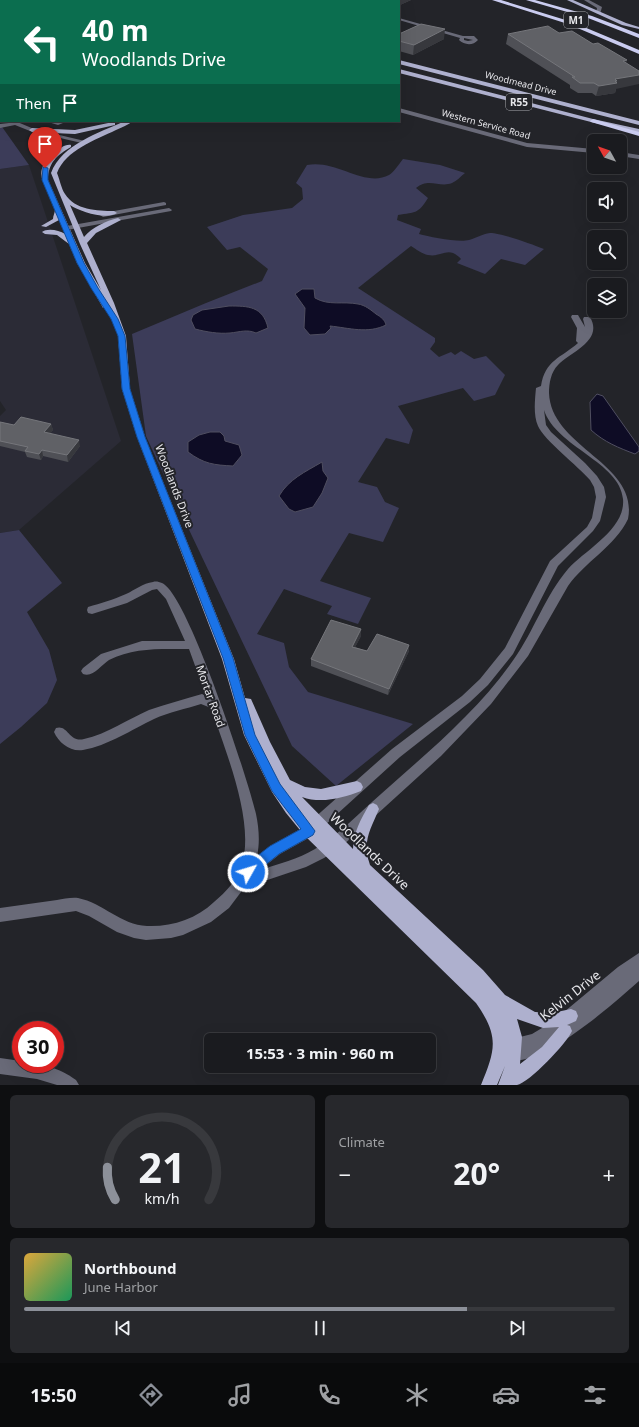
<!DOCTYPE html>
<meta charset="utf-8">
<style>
:root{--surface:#1a1b1f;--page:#27282c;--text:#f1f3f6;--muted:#9fa1a4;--line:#38393d;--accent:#8c9099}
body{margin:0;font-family:"Noto Sans",sans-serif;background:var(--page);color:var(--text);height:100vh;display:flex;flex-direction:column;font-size:15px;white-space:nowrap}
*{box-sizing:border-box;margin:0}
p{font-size:13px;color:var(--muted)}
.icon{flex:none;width:22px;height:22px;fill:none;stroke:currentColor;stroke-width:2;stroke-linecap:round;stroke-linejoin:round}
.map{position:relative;height:1085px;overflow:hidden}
.details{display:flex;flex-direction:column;gap:10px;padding:10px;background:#0e0f11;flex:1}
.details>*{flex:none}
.guide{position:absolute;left:0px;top:0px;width:400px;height:122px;box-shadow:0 4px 16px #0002,0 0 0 1px var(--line);background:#0b6e4f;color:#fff;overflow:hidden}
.needle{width:26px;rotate:310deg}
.fabs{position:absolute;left:587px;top:134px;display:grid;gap:8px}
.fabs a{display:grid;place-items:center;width:40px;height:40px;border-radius:6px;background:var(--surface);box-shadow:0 4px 16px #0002,0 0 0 1px var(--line);font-size:20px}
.speed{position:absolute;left:12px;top:1021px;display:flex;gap:8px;font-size:20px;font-weight:700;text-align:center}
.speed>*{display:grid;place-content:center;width:52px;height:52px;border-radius:50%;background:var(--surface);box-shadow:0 4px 16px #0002,0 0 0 1px var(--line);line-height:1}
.speed .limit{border:6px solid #d22;background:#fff;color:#111}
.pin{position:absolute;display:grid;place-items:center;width:34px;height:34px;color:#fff;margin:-41px -17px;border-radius:50% 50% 50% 0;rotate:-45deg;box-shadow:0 0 4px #0007}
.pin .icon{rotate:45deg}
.me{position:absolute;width:44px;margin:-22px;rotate:51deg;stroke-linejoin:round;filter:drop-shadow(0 0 3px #0008)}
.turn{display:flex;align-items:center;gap:14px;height:84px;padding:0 16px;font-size:18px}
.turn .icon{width:52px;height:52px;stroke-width:2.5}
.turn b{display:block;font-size:28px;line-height:34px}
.then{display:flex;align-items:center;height:38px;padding:0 16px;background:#0003;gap:8px;font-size:15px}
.big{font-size:30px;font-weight:700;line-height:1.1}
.details .widget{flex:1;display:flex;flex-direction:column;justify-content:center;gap:6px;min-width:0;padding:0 14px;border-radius:6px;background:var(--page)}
.details .dial{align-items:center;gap:0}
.dial svg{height:104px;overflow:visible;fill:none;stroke:var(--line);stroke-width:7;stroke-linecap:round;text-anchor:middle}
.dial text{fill:var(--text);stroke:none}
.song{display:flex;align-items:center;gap:12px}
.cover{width:48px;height:48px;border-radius:6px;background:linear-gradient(135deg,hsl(40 70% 55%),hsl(150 70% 35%))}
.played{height:4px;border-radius:2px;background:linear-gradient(90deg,var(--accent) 75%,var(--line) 75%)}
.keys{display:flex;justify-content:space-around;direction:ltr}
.heat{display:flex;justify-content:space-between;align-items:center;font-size:22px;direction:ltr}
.details .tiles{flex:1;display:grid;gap:10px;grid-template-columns:1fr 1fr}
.widget:last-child{grid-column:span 2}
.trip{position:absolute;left:204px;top:1033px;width:232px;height:40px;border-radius:6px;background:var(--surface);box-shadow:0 4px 16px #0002,0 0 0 1px var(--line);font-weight:700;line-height:40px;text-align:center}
.tabs{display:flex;height:64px;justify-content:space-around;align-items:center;background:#0a0b0c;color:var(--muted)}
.tabs .icon{width:28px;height:28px}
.tabs .on{color:var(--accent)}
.tabs b{font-size:18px;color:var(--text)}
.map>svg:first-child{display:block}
</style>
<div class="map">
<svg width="639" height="1085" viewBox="0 0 639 1085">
<rect width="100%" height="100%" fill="#232429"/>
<path fill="#2b2b36" d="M29,165L121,441L19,530L0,533V416L6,410L0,401V169Z"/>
<path fill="#3c3c59" d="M0,124L29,165L0,169Z
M403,159L440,165L465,173C461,176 457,181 452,183C439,188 429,177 416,188L428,198C418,214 416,212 398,215L397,220L421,229L419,234C430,237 459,243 469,240C476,238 482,234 490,233C502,233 531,244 544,249L525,265L501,259L485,274L457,263L461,259C448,245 442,258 428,255C422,254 416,249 411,246L358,288L435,338V342L430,349L439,357L451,352L455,355L461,351L474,359L486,356L505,375L495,395L474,401L463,388L398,406L413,430L409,444L386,438L358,482L377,487L385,502L399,508L383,542L349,533L320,581L371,598L358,624L327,614L332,606L284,589L257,634L284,643L289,667L308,692L413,724L336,786L292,746L182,515L146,436L132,334L206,303L262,281L268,269L240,247L227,250L207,227L243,215L292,208L303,199L302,188L296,183L307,165C336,159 365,188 389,175C394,172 399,164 403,159Z
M19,530L62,583L27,612L49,650L57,680L47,703L21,727L0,744V533Z"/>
<path fill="#0e0c25" stroke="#4f4e60" d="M302,289H314L315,298C329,306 343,301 358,304C365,305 371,310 376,314C381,317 385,320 386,325C368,334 349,328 330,326L331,328L325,334L310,335L304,328L305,308L295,294Z
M229,306C248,306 263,306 268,328L256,333C247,329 240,332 230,333C218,334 207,332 195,329L191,320L193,315L202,310Z
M597,394L603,396L639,447V451L635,454C619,448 604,442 591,430L590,402Z
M210,432H220L224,436L225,441L239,445L242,455L233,466C214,465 204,464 188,452V442L199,435Z
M322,462L323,471L328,478L322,493L313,507L295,512L289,509L279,496C289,479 305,472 322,462Z"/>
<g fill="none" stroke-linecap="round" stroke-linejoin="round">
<path fill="#696a78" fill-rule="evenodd" d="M47,0H53V1H47Z
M107,0H120L121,1H108Z
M307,0H314L315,1H308Z
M584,0H589L602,7L600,14L596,13L597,8Z
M0,7H1V9H0Z
M0,16H1V18H0Z
M399,18L463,36H474L478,40C473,46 464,45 459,40L460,38L399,20ZM464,38L473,40L468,41L464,40Z
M1,69V73L0,74V70Z
M0,86H1V90H0Z
M1,104V108L0,109V105Z
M399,108L527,143L594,149V153L527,147L399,112Z
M0,112L1,113V117L0,116Z
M7,121H15L34,129L89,142L86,144L30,131L15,125L0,128V124L9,123Z
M45,121H68L58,125Z
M620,152L639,155V159L620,156Z
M164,202L166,203V205L103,217L100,215L103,213Z
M169,208L172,210L171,211L67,230L64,228L67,226Z
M572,315H578L585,327L583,319L584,317H590C604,341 570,352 558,365C551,372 549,383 549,393C551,448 639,463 628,519C615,546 585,562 568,586L528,656L491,704L441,756L341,847L324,858L306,867L244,888L229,908L211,922L183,935L171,938L146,940L134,938L117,932L89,916L76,911L0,922V908C19,905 38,903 57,900C63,899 72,897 78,898C103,903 121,925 147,926C172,927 196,919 214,902C226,892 238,879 242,864C255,821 225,750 211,708L201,704C186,709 169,712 154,719C133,729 107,746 83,750C70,752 59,743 54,732L56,728C68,724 69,743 84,739C107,734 128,719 149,710C166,704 185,699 202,694L206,696L189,649C162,649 134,647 109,660C101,665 93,678 83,674L81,671L83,668L101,654L142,641H185L166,599L157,589L152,590L127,603L92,614L88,613L87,610L88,607C101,603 113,600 126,594C135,590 143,583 153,582C156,581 159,582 162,583C188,594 248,780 256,814C259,828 260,843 257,856L270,846L304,827L392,749L462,696L480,679L505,648L550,561L587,527L592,518L596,497L594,487L590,480C578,466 544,440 538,426C533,415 535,399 536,388L541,386C545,360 561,358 578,343L576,341L577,328L571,317ZM544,410C556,447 620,462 623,499C626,529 585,550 568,569C545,596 534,631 514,659C478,711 428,752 381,794C359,813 340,834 315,849C298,859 279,864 260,870L280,854L314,835L400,757L470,702L488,685L513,654L558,566L593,531L600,521L606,497L604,487L597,476L585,463L551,432L546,425Z
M639,953V981C615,1002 537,1073 504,1059L501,1054L503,1050L501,1046L504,1041L532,1034L552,1022L618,967Z
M0,1058L21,1061V1064C43,1064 58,1067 76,1080L79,1085H57L37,1079L0,1074Z"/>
<path fill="#aeb0ce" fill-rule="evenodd" d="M131,0H137L138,1H132Z
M164,0H170L171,1H165Z
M567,0H573L626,23L639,27V29L622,25Z
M399,60L639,121V125L399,64Z
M399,69L593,119L639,129V133L591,122L399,73Z
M125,121H133C128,125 122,127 116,130C95,140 66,150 57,173C60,180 61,188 65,194C75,210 97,211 114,211L117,213C107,220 80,212 70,205L84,237C92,227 106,221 118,218L121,220L96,233L87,243L114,303L126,336L130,389L145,437L234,659L245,698L251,699L270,742L290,780L305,787L321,789L357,781L361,783L363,787L361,791C343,798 321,804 302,797L353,849C353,833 361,819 369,805L373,803L377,805L379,809C370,831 362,841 370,865L483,970L505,995L535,1012L552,1013L571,1009L576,1011L578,1016L576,1021L567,1025L570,1026L572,1031C567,1043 529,1083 517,1085C511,1085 504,1085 498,1085L505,1066L497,1085H481C496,1049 499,1036 476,1003L304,835L286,813L272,792L244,735L222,659L137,437L122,389L118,336L108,308H103L102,306L77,263L69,244L57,235L45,234L42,232C47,228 59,230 65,234L59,220L46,227L41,226L53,219C53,216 55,212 55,210C51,188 27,175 54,153C59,149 65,144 71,145V147C57,155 48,163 48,180L85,263L101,290L80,244L51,173C62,144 99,133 125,121ZM517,1019L543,1028L559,1027L542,1047L520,1064L522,1037Z
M113,122L115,123V125L75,134L32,132L29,130L32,128L75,130Z"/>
<path fill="#caccf0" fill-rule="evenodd" d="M492,0H501L572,22L639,50V54L568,24Z
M526,0H535L592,16L639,34V38L588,18Z
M593,119L639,132V136L591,122L590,121Z"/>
</g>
<path fill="#4f5056" d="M383,0H411L400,5L399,4V1H387Z
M559,33L616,89L615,93L596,96L592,93H578L570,88V85L506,44L508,34Z
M399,34L444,39L413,55L399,51Z
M0,422L14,425L51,424L53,430L50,433L80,446L68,462L43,456L41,460L27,457L25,452L0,446Z
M361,636L355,647L367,651H409L388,695L311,666V659Z"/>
<path fill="#37383d" d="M401,0H411L400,5Z
M445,29L444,39L413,55L414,45Z
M627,60L625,70L623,61Z
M639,75V84L616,89L615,93L596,96L599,86L615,79Z
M51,424L53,430L46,438L44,432Z
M79,440L80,446L68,462L67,455Z
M42,450L43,456L41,460L39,454Z
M361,629V636L352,653V647Z
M409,645V651L388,695L389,689Z"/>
<path fill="#606166" stroke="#75767b" d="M421,24L445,29L414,45L399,41V34Z
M548,26L559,33L572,31L593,44L598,43L627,60L623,61L639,71V75L615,79L617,81H615L617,83L599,86L594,83H580L572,77H575L508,34Z
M21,417L51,424L44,432L79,440L67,455L42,450L39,454L25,451L28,447L0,441V422L14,425Z
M331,620L361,629L352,647L367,651L377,634L409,645L389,689L311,659Z"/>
<path fill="#1a73e8" stroke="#114b97" d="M43,167L48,168V180L84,263L98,288L118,319L125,336L130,389L145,437L233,658L255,735L280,784L315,831L313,835L279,854L252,876L248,877L243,876L242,872L243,867L270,846L301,829L272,791L245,735L223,658L137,437L122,389L118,336L111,319L91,288L77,263L42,180Z"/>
<g text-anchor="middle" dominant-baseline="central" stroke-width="4" stroke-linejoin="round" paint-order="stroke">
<g font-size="9" fill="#e7e7eb" stroke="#232429">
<text transform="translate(521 83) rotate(14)">Woodmead Drive</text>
<text transform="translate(486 124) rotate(15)">Western Service Road</text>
</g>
<g fill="#232429" stroke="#acacb1" stroke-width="1">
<rect x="564" y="12" width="24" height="16" rx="3"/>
<rect x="506" y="94" width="26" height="16" rx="3"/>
</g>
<g font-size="10" font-weight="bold" fill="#e7e7eb">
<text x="576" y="20">M1</text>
<text x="519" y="102">R55</text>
</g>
<g font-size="11" fill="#e7e7eb" stroke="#232429">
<text transform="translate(175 486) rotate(69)">Woodlands Drive</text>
<text transform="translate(211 696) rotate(70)">Mortar Road</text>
</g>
<g font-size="13" fill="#e7e7eb" stroke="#232429">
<text transform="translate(370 851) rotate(44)">Woodlands Drive</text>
<text transform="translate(570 995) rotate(-38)">Kelvin Drive</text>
</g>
</g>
</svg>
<div class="fabs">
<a><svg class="needle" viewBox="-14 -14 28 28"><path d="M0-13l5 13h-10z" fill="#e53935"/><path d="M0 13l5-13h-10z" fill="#9fa1a4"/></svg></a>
<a><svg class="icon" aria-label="sound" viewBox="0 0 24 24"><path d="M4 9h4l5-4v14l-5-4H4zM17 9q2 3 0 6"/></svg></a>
<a><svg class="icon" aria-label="search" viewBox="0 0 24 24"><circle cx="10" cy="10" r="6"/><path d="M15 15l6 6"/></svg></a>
<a><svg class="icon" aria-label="layers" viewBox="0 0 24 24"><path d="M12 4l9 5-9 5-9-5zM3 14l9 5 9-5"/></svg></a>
</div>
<div class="speed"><div class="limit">30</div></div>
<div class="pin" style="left:45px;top:168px;background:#d93025"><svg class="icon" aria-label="arrive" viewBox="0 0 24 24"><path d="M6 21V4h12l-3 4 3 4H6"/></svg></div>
<svg class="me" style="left:248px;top:872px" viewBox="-20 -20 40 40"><circle r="17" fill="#1a73e8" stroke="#fff" stroke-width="3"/><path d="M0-11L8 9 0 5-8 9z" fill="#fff"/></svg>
<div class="trip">15:53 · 3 min · 960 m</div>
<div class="guide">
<div class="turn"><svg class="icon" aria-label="left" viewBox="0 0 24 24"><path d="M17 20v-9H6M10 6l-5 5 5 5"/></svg><div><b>40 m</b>Woodlands Drive</div></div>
<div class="then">Then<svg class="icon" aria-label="arrive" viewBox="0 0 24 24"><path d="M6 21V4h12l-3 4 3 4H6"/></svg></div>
</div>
</div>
<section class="details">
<div class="tiles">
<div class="widget dial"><svg viewBox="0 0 100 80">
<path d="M14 69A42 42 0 1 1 86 69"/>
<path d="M14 69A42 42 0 0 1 8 44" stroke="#8c9099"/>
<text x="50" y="56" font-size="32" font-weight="700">21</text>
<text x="50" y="72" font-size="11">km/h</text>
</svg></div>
<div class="widget"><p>Climate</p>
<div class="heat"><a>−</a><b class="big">20°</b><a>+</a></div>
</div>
<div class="widget">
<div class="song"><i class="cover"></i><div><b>Northbound</b><p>June Harbor</p></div></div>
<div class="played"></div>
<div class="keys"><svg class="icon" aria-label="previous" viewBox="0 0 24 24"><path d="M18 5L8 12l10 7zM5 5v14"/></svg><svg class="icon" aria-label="pause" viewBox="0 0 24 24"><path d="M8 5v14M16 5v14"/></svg><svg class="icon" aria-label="next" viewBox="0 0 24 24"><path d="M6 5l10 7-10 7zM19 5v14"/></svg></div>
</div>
</div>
</section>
<nav class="tabs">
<b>15:50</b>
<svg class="icon on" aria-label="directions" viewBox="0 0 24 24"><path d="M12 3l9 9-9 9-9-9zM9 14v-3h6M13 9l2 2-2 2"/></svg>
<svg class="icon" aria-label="music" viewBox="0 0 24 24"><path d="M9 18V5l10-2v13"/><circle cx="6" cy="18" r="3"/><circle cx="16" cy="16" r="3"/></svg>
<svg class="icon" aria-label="phone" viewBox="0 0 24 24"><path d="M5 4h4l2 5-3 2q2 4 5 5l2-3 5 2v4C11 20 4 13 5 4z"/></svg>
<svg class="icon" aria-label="climate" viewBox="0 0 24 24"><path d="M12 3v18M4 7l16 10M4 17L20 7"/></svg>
<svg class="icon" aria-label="car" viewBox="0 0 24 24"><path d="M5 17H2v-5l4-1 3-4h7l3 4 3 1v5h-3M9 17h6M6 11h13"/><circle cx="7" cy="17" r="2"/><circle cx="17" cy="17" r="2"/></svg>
<svg class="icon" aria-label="filters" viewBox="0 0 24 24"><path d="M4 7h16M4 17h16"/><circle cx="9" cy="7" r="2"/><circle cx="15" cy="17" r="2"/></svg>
</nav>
